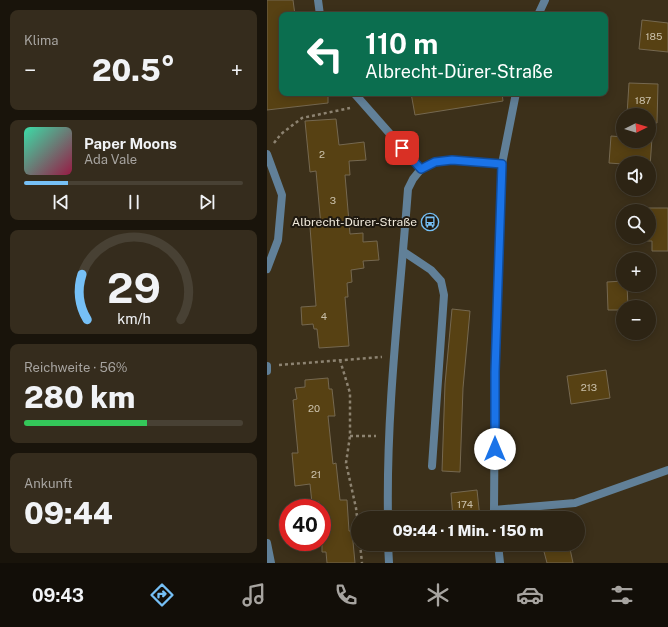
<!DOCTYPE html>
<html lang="de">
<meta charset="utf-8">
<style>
:root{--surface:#2d2414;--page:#352c1d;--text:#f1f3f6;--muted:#a7a4a0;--line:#484134;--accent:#76c0f6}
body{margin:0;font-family:"Public Sans",sans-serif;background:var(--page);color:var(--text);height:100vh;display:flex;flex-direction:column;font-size:15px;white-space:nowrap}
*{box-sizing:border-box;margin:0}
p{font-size:13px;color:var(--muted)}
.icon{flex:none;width:22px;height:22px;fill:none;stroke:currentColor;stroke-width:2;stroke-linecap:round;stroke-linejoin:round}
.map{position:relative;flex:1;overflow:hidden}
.sheet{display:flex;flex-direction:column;gap:10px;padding:10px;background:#19140b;width:267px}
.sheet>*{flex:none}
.hud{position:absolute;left:12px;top:12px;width:329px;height:84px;border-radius:8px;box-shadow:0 2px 10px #0003,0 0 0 1px var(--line);background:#0b6e4f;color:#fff;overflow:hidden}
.needle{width:26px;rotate:85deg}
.buttons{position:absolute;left:349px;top:108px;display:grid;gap:8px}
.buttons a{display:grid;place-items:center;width:40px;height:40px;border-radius:50%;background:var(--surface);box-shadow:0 2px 10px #0003,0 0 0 1px var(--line);font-size:20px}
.speed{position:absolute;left:12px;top:499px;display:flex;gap:8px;font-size:20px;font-weight:700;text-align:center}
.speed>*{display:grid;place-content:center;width:52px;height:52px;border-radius:50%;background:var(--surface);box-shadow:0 2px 10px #0003,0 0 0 1px var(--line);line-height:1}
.speed .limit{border:6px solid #d22;background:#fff;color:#111}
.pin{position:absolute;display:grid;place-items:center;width:34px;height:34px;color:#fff;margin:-17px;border-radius:8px;box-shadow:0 2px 6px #0006}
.me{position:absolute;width:44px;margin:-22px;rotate:0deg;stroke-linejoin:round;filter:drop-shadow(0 0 3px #0008)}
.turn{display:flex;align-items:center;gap:14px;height:84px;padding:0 20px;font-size:18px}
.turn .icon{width:52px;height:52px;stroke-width:2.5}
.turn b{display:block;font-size:28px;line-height:34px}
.big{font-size:30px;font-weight:800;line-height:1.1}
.sheet .card{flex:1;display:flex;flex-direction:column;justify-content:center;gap:6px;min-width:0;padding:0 14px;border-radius:8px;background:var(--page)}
.sheet .dial{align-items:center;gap:0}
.dial svg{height:104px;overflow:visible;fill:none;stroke:var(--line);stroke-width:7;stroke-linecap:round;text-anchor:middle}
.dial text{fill:var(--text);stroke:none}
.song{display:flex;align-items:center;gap:12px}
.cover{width:48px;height:48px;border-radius:6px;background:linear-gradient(135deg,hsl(160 70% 55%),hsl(340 70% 35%))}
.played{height:4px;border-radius:2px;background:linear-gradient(90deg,var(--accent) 20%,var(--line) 20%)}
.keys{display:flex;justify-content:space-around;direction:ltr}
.heat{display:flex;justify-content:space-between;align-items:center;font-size:22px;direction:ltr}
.charge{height:6px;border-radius:3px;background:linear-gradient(90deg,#34c759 56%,var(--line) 0)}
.trip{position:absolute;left:84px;top:511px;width:234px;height:40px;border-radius:20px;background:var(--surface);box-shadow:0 2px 10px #0003,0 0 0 1px var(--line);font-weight:800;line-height:40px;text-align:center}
.tabs{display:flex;height:64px;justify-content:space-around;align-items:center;background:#120e08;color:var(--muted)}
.tabs .icon{width:28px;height:28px}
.tabs .active{color:var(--accent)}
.tabs b{font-size:18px;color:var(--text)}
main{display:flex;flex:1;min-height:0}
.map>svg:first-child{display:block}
</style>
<main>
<section class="sheet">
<div class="card"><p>Klima</p>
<div class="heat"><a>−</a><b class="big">20.5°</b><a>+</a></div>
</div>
<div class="card">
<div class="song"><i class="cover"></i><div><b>Paper Moons</b><p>Ada Vale</p></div></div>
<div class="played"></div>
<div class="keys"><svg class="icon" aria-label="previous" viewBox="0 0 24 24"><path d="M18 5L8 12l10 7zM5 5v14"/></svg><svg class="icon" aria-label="pause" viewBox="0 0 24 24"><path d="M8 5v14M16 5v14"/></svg><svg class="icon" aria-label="next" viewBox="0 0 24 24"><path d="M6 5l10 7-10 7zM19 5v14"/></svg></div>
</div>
<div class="card dial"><svg viewBox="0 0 100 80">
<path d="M14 69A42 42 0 1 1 86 69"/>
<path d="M14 69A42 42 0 0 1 10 34" stroke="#76c0f6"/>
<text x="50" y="56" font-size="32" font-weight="700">29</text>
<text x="50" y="72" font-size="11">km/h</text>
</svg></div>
<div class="card"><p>Reichweite · 56%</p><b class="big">280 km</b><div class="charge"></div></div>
<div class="card"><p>Ankunft</p><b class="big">09:44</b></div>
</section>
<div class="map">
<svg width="401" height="563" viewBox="0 0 401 563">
<rect width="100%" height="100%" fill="#3c301a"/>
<path fill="#574113" stroke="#756850" d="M0,0H26L28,15H15V93H61V103L0,110Z
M375,20L401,23V52L372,49Z
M362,83L391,84L390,123H386L383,167H382V163H356V164L342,163L344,136L356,137V141H382V115H360Z
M144,93H235L236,101L148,115Z
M69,119L72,145L97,142L99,160L82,161L83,175H78L83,234L96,233V242L110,241L112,260L96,261L97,268L84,270L85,282L80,283L81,297H78L82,346L52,348L50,329H47L46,324L35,325L34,307L49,306L43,227L54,226L49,171L43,172L38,121Z
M370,208H401V251H385V241H370V237H382V211H370Z
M356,281V285H360L361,307H356V310H341L340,282Z
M185,309L203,311L196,388L193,472L175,471L178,384Z
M339,370L343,398L304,404L300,376Z
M61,378L62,389H65L68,416H61L66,464L69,463L73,500H80L82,531H85L88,563H60L59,552H55V508H53L52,502L45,503L43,484L28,486L25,453H31L26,400L30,399L28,388L38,387V380Z
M210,490L213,518H186L184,493Z
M275,544H302L306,563H280Z"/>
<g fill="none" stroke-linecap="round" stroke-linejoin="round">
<path stroke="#8d8371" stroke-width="2.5" stroke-dasharray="3 3" stroke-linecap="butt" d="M7,143L14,134L35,118L83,108
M73,360L83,393V436L79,463L89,508L91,525
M12,365L115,357
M83,436H109
M93,544L95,563"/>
<path stroke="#618098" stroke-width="8" d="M0,154L15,195L11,240L0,269
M137,252L164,270L174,281L177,295L165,466
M0,366V371
M0,543L4,563"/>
<path stroke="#618098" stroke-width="8" d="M51,0L53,15
M87,93L154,169
M227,510L308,503L401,470
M121,518C119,408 133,298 141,189L146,179L154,169L168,162L185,160L235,164
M121,544L122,563"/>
<path stroke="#618098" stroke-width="8" d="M271,15L278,0
M228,518L227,510L228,372L235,164L249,93
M231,544L233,563"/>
</g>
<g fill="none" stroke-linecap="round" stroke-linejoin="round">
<defs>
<path id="route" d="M135,148L154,169L168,162L185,160L235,164L228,372V449"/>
</defs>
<use href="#route" stroke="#114b97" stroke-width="10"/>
<use href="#route" stroke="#1a73e8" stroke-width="7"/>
</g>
<defs>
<symbol id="bus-ring" viewBox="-11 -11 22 22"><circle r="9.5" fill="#1f1910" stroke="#76c0f6" stroke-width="1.5"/><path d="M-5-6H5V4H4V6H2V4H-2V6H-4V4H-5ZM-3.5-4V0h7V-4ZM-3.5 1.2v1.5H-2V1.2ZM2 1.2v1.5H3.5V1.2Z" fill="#76c0f6"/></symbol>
</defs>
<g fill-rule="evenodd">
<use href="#bus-ring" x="153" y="212" width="20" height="20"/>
</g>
<g text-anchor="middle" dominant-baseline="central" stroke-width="4" stroke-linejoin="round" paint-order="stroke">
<g font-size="10" fill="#cac0aa">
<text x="387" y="36">185</text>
<text x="376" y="100">187</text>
<text x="55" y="154">2</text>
<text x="66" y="200">3</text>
<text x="57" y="316">4</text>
<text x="322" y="387">213</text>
<text x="47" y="408">20</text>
<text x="49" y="474">21</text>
<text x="198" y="504">174</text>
</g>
<g font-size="12" fill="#f1eadc" stroke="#1f1910" text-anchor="end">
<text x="150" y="222">Albrecht-Dürer-Straße</text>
</g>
</g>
</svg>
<div class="buttons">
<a><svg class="needle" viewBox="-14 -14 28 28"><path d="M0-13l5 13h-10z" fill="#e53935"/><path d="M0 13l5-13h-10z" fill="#a7a4a0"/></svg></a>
<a><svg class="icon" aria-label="sound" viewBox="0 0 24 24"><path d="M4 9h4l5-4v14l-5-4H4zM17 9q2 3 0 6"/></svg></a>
<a><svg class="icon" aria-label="search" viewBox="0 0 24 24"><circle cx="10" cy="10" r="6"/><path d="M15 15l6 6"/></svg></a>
<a>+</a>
<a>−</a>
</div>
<div class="speed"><div class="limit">40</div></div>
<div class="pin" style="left:135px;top:148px;background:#d93025"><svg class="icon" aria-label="arrive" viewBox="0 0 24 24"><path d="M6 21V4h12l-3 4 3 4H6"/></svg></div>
<svg class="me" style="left:228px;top:449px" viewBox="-20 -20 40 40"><circle r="19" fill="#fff"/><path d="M0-13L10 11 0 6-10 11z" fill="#1a73e8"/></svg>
<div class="trip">09:44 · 1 Min. · 150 m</div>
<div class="hud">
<div class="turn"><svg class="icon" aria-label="left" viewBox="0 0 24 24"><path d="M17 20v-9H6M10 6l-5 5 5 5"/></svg><div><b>110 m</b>Albrecht-Dürer-Straße</div></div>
</div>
</div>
</main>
<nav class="tabs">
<b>09:43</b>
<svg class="icon active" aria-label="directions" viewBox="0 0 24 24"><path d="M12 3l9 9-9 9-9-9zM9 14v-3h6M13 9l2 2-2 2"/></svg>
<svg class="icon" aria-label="music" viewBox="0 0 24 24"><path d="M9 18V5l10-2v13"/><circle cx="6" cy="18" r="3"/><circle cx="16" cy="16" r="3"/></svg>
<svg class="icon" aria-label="phone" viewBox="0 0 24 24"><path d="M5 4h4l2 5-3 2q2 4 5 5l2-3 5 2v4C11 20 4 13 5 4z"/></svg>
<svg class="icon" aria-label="climate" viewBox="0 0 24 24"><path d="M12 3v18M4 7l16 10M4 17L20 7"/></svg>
<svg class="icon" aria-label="car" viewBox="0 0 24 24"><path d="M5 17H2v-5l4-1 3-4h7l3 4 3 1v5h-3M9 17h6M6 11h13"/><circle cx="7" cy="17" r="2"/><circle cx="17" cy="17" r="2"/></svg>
<svg class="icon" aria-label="filters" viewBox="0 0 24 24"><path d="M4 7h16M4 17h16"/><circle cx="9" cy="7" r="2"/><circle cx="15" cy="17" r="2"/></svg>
</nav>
